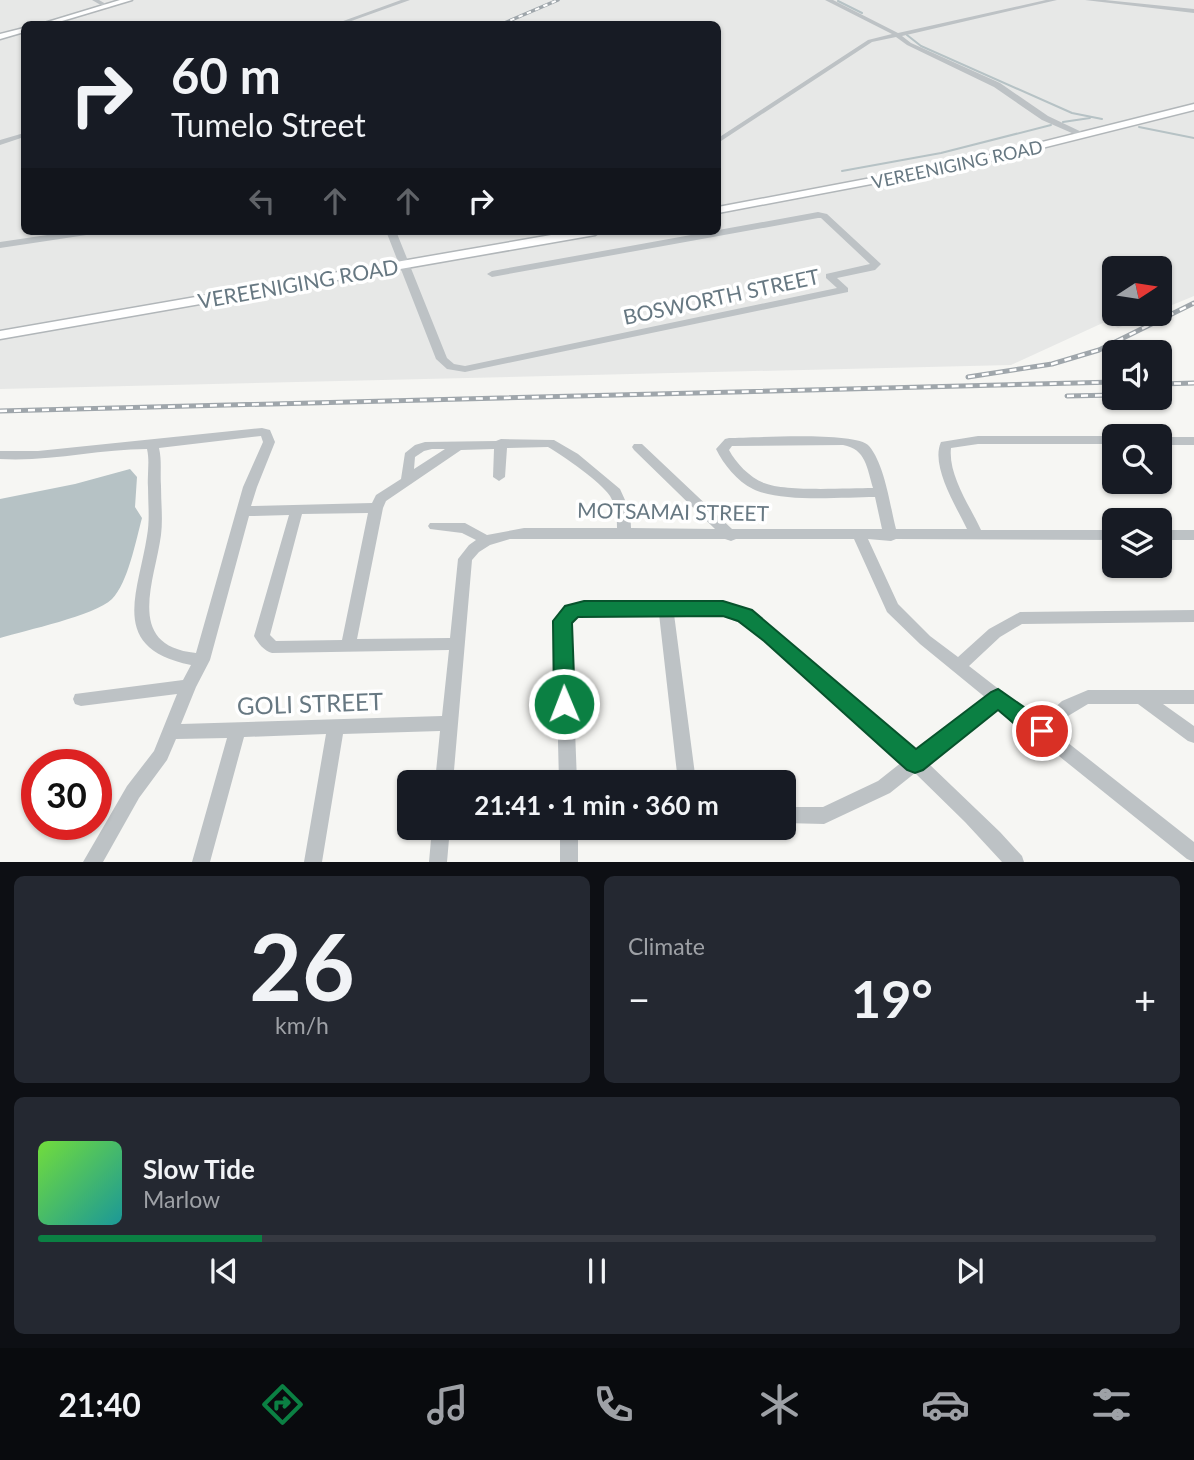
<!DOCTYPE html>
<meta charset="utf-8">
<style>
:root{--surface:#171b24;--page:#242831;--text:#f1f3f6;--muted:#9ea1a6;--line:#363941;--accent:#0b8043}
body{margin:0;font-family:Lato,sans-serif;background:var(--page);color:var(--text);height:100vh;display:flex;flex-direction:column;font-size:26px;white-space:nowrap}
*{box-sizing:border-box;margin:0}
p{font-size:23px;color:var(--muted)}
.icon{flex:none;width:38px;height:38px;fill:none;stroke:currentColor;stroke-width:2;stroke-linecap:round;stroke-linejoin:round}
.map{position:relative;height:862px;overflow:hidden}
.drawer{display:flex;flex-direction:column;gap:14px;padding:14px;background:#0d0f14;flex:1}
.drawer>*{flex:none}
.hud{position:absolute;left:21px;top:21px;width:700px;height:214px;border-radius:10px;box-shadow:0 2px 5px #0004;background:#171b24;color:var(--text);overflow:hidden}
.needle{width:46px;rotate:78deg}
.fabs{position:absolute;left:1102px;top:256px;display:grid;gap:14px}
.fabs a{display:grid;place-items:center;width:70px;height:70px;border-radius:10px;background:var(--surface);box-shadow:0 2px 5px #0004;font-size:35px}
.speed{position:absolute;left:21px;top:749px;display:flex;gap:14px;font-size:35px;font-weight:700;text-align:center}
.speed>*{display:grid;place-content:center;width:91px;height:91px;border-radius:50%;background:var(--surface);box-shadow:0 2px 5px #0004;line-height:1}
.speed .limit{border:10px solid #d22;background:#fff;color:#111}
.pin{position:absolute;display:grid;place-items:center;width:60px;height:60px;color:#fff;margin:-30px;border:4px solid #fff;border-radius:50%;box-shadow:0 2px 7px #0007}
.me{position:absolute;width:77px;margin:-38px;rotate:359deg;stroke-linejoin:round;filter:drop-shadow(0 0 5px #0008)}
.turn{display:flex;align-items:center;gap:24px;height:147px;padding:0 35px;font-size:32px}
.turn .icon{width:91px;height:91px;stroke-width:2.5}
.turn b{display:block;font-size:49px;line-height:60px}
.lanes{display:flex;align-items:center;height:66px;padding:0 35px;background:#0003;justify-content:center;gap:35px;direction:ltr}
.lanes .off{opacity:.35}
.big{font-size:52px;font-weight:700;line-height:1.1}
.drawer .widget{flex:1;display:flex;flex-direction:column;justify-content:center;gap:10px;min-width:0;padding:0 24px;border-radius:10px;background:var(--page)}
.drawer .dial{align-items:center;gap:0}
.dial b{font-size:91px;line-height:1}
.song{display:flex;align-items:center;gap:21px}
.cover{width:84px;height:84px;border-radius:10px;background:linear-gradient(135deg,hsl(100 70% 55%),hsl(180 70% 35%))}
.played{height:7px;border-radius:4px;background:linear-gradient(90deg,var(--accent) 20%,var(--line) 20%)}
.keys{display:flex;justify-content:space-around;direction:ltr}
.heat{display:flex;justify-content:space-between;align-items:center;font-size:38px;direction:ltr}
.drawer .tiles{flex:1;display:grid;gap:14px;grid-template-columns:1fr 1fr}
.widget:last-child{grid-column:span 2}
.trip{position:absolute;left:397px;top:770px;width:399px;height:70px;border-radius:10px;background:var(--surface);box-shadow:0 2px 5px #0004;font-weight:700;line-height:70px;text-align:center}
.dock{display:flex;height:112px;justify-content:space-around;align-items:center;background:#090b0e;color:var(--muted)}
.dock .icon{width:49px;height:49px}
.dock .active{color:var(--accent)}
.dock b{font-size:32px;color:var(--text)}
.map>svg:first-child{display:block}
</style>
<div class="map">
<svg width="1194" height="862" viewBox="0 0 1194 862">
<rect width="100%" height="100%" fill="#f6f6f3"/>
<path fill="#e7e8e7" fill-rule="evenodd" d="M0,0H1194V296L1160,310V268H1115V313H1153L1118,328L1107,321L1011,365L0,389ZM24,24H718V231H24Z"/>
<path fill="#b6c2c5" d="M130,469L137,477L135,507L142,518C136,540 128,583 112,599C94,616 26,630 0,638V499L75,484Z"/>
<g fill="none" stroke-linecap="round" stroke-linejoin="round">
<path stroke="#b6c2c5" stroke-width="2" d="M838,1L862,13
M907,35L921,46L1072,113L1102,119
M1063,122L1090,118
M1139,127L1194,138
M842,171L941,153L1051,125"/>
<defs>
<path id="major" d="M120,0H132L52,24H41Z
M24,28V32L0,39V34Z
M1194,104V110L982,163L718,213V207L982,157Z
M574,231H601L595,235L0,339V331Z"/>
</defs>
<use href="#major" stroke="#b1b6b9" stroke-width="3"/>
<path fill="#bdc2c5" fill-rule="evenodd" d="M92,0H99L111,7L106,8Z
M401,0H410L343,24H335Z
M825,0H833L898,33L1046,0H1057L902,36L911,43L1000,83L1048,116L1088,135L1081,137L1042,120L994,87L907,45L896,37L872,42L718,143V138L868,40L892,34Z
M1085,0H1105L1194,9V13Z
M24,133V137L0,145V140Z
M818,212L827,214L881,264L875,270L837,278L848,288V292L465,372L447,369L436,359L386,231H396L447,358L454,364L465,366L837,288L826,278V274L870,264L821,218H818L492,277L487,274L492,271Z
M74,231H98L93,234L0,248V242Z
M262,428L270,430L275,442L257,487L251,506L372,503L376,495L401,479L405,453L415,445L425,442L496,441L501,439L554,440L578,454L620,489L630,511L631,528L715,529L634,450L632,447L634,444H642L732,529H882L875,497C843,497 781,503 753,489C737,481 724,465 716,449L725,439L729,438C753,438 856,431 869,446C885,465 890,506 896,529H967C957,508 930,466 941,442L978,436H1115V444H978L951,448C948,475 970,506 981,530H1115V540L896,539L891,541L868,539L898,604L930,636L958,657L989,629L1020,612L1194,610V622L1022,624L1000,637L969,666L1040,721L1062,701L1088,690H1194V704H1163L1194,726V743L1188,741L1138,704H1088L1068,716L1053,731L1194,842V862L1187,859L998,707L928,763L1000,832L1022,856L1024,862H1002L965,822L915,773L890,793L824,824L784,823V807H823L878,781L902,762L775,647L748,627L722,615L674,614L696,782H678L659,614H584L576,616L571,623L577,782H559L555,621L566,608L584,602L723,603C770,618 801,654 837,685C863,708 889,730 915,752L986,698L920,644L887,612L854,539H736L731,541L725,539H510L490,545L479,552L472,560L453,782H435L440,731L343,734L322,862H304L326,734L244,737L210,862H192L227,738L176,739L167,760L139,798L103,862H83L127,786L154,751L177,694L81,706L75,704L73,699L75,694L183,680L191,665C108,648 138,594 147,536C150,520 148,503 148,487C147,474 150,462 147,449C98,449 50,462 0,459V451H38ZM261,436L263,442L243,487L196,653C124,646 155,581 161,535C163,519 161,503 161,486C160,473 162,461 159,448ZM843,445C866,449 867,468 873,488C847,488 785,492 764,483C749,477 736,463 729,450L732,446ZM548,447C563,456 600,481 610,496C616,506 617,517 617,528H524L487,535L465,523H430L428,526L430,529L462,533L476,540L469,545L458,559L450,638L357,639L383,508L386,501L461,450L494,449L493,477L499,481L505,477L507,448ZM432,449H445L414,469L415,457L424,451ZM368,513L342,640L276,641L270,635L302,514ZM289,515L254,636C258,643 264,651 272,653L449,650L442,716L181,724L196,687L210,660L249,516Z
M1160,437H1194V445H1160Z
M1160,530H1194V540H1160Z
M432,828H450L447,862H429Z
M560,828H578V862H560Z"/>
<use href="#major" fill="#fff" fill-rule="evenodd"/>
<defs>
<path id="rail-far1" d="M502,24L558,0"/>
<path id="rail" d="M968,377L1052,364L1099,350L1194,303
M1160,384L1194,383
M1067,396L1115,395
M0,411L1115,382"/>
</defs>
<use href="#rail-far1" stroke="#9fa6ab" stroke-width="3.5"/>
<use href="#rail" stroke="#9fa6ab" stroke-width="5"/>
<use href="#rail-far1" stroke="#fff" stroke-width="2" stroke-dasharray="4.5" stroke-linecap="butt"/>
<use href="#rail" stroke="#fff" stroke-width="2.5" stroke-dasharray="7" stroke-linecap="butt"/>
</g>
<path fill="#0b8043" stroke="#07532c" stroke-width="2" d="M584,601H723L752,610L916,749L991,692L998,689L1050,725L1053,731L1050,738C1032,744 1012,721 998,710L923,770L915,773L907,770L764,641L738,621L723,616L578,617L572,623L575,704L572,710L564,713L557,710L554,704L553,621L565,606Z"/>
<g text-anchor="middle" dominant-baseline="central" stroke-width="7" stroke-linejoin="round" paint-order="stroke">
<g font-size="18" fill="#677882" stroke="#fff">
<text transform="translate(957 164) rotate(-12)">VEREENIGING ROAD</text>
</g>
<g font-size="21" fill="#677882" stroke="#fff">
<text transform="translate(298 283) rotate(-10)">VEREENIGING ROAD</text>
<text transform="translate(721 296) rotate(-12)">BOSWORTH STREET</text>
<text transform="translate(673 511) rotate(1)">MOTSAMAI STREET</text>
</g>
<g font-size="24" fill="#677882" stroke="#fff">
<text transform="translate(310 703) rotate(-2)">GOLI STREET</text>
</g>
</g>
</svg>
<div class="fabs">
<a><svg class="needle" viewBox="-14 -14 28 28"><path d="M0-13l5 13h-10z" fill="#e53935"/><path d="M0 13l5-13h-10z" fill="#9ea1a6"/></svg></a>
<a><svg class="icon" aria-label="sound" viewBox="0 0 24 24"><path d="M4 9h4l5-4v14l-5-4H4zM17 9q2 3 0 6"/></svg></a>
<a><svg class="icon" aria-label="search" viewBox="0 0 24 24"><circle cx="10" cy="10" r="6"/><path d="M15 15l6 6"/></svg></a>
<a><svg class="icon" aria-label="layers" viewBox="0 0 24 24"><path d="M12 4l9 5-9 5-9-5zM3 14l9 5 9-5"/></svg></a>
</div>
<div class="speed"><div class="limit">30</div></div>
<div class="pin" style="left:1042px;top:731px;background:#d93025"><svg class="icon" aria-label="arrive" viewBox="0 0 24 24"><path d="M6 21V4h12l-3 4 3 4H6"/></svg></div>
<svg class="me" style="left:564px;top:704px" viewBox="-20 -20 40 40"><circle r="17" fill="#0b8043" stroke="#fff" stroke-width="3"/><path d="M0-11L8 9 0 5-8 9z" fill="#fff"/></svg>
<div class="trip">21:41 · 1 min · 360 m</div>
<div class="hud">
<div class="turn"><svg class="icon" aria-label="right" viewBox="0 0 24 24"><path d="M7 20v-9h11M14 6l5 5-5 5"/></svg><div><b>60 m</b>Tumelo Street</div></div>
<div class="lanes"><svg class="icon off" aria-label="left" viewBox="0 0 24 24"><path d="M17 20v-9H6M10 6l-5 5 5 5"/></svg><svg class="icon off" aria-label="ahead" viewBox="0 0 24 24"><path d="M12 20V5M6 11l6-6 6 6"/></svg><svg class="icon off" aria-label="ahead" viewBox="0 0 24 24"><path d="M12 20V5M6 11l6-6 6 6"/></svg><svg class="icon" aria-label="right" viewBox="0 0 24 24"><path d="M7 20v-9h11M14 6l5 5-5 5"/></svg></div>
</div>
</div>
<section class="drawer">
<div class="tiles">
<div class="widget dial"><b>26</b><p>km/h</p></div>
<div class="widget"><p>Climate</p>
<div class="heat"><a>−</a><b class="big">19°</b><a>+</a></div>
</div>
<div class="widget">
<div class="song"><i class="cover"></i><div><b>Slow Tide</b><p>Marlow</p></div></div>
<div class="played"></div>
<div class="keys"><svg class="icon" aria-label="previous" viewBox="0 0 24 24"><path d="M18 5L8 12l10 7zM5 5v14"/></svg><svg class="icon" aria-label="pause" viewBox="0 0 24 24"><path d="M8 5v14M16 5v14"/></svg><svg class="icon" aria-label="next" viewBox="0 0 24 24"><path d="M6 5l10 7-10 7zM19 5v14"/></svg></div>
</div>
</div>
</section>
<nav class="dock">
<b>21:40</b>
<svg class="icon active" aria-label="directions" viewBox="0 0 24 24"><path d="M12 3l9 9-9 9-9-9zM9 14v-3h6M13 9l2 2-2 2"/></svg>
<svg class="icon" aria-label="music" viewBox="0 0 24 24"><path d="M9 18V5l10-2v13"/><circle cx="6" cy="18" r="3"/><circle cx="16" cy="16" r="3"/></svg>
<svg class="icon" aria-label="phone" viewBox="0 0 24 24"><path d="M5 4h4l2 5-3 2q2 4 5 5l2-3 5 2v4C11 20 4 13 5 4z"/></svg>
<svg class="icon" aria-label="climate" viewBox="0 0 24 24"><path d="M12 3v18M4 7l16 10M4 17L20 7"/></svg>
<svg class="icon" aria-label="car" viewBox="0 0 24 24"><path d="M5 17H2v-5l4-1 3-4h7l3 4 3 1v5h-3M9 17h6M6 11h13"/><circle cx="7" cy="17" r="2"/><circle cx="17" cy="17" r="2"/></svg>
<svg class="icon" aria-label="filters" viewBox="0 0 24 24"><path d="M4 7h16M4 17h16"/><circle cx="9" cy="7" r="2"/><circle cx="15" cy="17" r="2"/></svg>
</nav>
